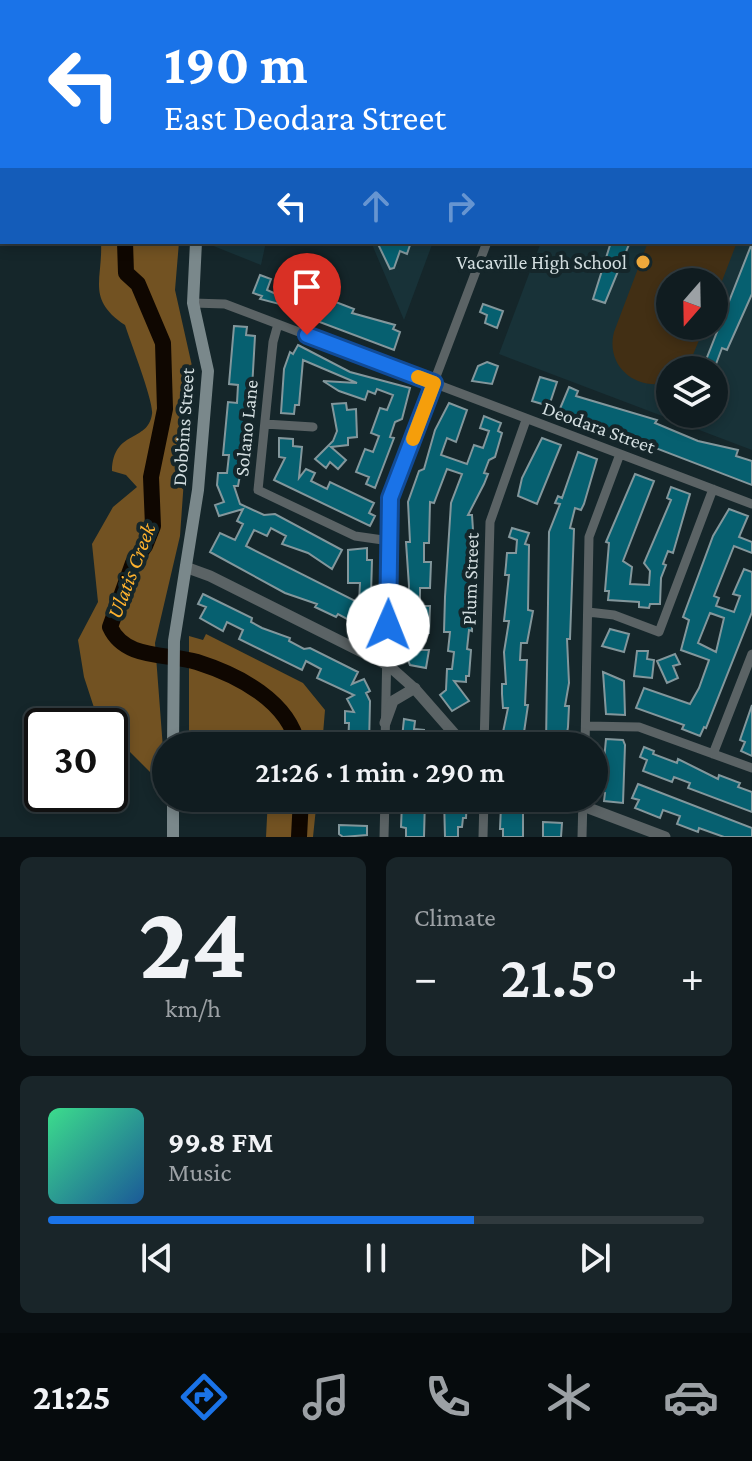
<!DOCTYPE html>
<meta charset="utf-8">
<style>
:root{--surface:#101c20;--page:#192529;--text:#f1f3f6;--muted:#9ca1a5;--line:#303a3e;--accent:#1a73e8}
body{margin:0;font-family:"Crimson Pro",serif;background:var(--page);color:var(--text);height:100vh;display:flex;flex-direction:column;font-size:30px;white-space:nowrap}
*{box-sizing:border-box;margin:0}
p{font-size:26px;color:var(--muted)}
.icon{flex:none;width:44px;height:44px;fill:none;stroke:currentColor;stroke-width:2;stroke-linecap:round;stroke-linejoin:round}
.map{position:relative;height:837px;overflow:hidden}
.panel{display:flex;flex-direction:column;gap:20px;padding:20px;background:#090f12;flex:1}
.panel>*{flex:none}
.banner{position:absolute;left:0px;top:0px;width:752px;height:244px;box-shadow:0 4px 12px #0003,0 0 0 2px var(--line);background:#1a73e8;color:#fff;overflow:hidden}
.needle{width:52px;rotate:200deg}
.controls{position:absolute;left:656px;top:268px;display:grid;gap:16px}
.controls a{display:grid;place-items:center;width:72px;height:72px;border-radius:50%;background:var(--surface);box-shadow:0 4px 12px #0003,0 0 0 2px var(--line);font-size:40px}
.speed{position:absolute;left:24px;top:708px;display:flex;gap:16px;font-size:40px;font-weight:700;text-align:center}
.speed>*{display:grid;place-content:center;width:104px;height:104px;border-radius:50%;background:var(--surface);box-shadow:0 4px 12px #0003,0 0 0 2px var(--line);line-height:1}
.speed .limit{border:4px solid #111;border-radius:12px;background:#fff;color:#111}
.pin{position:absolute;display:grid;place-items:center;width:68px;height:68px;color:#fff;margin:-82px -34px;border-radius:50% 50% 50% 0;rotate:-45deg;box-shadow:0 0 8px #0007}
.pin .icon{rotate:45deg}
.me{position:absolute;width:88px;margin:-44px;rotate:1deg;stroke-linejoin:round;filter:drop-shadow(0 0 6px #0008)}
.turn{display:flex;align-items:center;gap:28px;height:168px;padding:0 32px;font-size:36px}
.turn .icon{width:104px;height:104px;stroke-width:2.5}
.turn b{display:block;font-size:56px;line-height:68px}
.lanes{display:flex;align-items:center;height:76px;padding:0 32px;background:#0003;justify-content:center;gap:40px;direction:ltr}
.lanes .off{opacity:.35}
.big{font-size:60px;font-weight:600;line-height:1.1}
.panel .card{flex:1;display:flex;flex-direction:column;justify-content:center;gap:12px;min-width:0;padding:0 28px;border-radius:12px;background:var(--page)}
.panel .dial{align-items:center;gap:0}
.dial b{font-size:104px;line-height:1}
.song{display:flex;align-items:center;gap:24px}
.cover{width:96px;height:96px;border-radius:12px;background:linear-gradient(135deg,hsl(150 70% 55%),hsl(210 70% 35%))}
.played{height:8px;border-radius:4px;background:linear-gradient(90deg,var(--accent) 65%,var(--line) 65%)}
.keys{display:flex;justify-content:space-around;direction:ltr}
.heat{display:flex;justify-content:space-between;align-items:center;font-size:44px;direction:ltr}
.panel .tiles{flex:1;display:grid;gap:20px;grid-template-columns:1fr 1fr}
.card:last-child{grid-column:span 2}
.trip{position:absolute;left:152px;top:732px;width:456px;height:80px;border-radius:40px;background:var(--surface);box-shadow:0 4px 12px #0003,0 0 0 2px var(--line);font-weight:600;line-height:80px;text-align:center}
.dock{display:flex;height:128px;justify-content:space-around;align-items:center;background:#060b0d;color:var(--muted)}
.dock .icon{width:56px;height:56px}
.dock .on{color:var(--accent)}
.dock b{font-size:36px;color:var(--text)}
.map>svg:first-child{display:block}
</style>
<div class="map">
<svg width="752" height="837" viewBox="0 0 752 837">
<rect width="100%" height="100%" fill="#15262a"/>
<path fill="#183238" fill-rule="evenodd" d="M230,0H434L230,2Z
M750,63L752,64V450L499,354L541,242H750ZM670,282H714V326H670ZM670,370H714V414H670Z
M212,242H266L261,265L211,245Z
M371,242H433L404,320Z"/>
<path fill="#422f14" d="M648,242H737L714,302V282H670V326H705L687,369L670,370V382C637,392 605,367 614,332Z"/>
<path fill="#725222" d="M101,242H179L175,290L192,366L180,536L155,643L166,788L110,732V726L99,723L84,677L78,640L98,602L92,544L113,507L137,487L126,475L112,471C113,429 148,443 152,414C154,402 130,341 125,325C86,299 103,280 101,242Z
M206,634L303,683L325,710L322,746H247L239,741L189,732V636L203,640Z
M268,798H317L313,837H266Z"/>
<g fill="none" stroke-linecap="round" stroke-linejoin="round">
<path stroke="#0f0701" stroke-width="16" d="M163,0V2
M125,242L126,273L138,284L163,343L165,409L151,477L153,526L145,546L133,563L110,627C125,660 167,653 197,662C238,675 289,701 298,746
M299,837L301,798"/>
</g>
<path fill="#066070" stroke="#83979c" stroke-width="2" fill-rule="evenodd" d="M377,242H411L407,254L400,251L394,268L390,269Z
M611,242H630L605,303L593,299Z
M752,243V294L727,350L722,348L716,364L706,360Z
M260,275L271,279L267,290L276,294L283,296L287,285L302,289L354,309L352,313L395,325L393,329L400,332L394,350L301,315L299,309L260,299L262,296L253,293Z
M483,304L503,311L497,328L485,323L487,315L480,312Z
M234,326L247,327L246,335L255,336L249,441H245L243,454H247L246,465L242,464L238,486H234L240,504L264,515L275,514L342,550L332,569L308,553L282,544L286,536L271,528L267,536L254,530L246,546L359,603L360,583H348V550L367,548V560H372L370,628L350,627L351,621L338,614L336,617L315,607L317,604L285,593L210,552L220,533L235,540L243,524L237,521L243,509L219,516L215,505L224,502L217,485L218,473H227L229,455H223L228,402L237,403L238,385L229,384Z
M298,345L350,372L410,388L402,419L395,422L390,437L394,438L375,488L366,484L369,477L356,472L365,449L373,452L379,436L371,433L380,408L387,410L393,395L377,389L375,394L368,391L365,400L339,391L323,381L357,383L303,360L299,405H295L294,414L281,413L284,369L290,352L293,354Z
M487,362L498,366L492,384L472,381L478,366Z
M540,377L557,382L549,406L532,401Z
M569,387L578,391L576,396L657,420L655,423L698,441L738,450L736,456L752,461V485L559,411Z
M346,403L347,410L356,409L357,437L348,438V445L331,447L346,460L338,469L330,462L326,468L315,459L333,441L337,431L332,404Z
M449,403L467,410L456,442L447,438L441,455L467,464L474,445L483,448L489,431L480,428L484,416L501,423L498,431L502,433L495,457L489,460L484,473L488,474L484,484L468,515H472L473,530L469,562H473L472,631L469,630L467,649L471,650L469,676H466V682L454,681L469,701L452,711L440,695L446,690L447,669H452L454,652L448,651L450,632H444L445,597L451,503L462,474L447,469L434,503L430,502L429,543H424V562H431L430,588H420V606H430L429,633H420L419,650H429L426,668L410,665L405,653L409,586L406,542H410L408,502L419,471L424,469L435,430Z
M279,438L293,439V446L302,447L299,478L306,469L315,473L311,481L327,489L330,482L374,503L369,513L375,516L370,526L274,480L285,458L279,457Z
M542,438L561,445L537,504L518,496L522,478Z
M578,452L597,459L584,504L581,510L575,508L570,528L574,529L570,639H567L569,683L565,706H569L568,727L565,746H546L549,532L560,504L555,503L558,496L562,498Z
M635,474L654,481L623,561L632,567L630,584L649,585L650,571L644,563L671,500L667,498L671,487L690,494L673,553L668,551L663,564L666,565L661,578L660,604H650L649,608L639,607V602L608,600L609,591H605L609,543L606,542Z
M729,509L748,516L739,537L752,542V553L734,546L714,596L719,598L716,606L734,612L740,596L733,594L744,569L752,572V612L706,728L704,727L700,736L682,729L684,725L636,708L644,688L690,704L699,688L709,660L681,650L689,620L683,617L713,536ZM710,613L724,618L716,652L698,643Z
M512,528L529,533L525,544L529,545L528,610L533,611L527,643H521L520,660H527L525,705H528L522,746H506L507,737H502L508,708H503L502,694V684H506L504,652L509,621H504L509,575H505L506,565L507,553H516L517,540L509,537Z
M203,594L252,618L251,622L262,628L290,638L289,641L304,649L310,648L358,672L352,684L364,679L370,691L366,693L370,701L369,745L348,746L349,723H345V711L354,712L347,699L354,695L317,678L321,669L306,661L302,670L239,639L243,630L227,622L223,631L200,618L206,607L198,604Z
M610,629L629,634L624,652L602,646Z
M637,651H648L647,659L654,660L652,678L634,676Z
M675,654L680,664L673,666L678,678L667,683L657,661Z
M603,672L624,681L625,715L606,714Z
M752,705V756L741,751L745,742L740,740Z
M404,719L415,721L414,729L424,730L423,741L402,738Z
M606,739L623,740L625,745L623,803L604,801L605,793L601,792Z
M644,747L654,751L653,754L677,763L678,759L718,779L719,775L740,783L738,787L752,792V812L688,788L690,783L674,777L672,782L643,771L647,760L640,757Z
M638,784L752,828V837H724L699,828L698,832L677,824L680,816L663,810L660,818L635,808L639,800L632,798Z
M407,798H425L424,837H406V828L401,827L402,803H407Z
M444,798H467L466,818H463L462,827H458V837H445Z
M510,799L523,800V837H503V829H500L501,806L510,807Z
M543,822L562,823L561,837H543Z
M339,825L367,826V835L343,837L339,834Z"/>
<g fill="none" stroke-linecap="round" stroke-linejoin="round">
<path stroke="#5b6365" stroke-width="9" d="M170,0L173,2
M100,2L103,0
M442,2L443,0
M578,2L579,0
M709,2L710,0
M0,198H2
M193,303L225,304L752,504
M278,324L273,342L258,490L355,536L390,541
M265,424L313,427
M588,612L614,615L659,632L713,489
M586,726L639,727L752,768
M385,746L390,498L487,242
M484,746L490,522L526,420
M585,746L589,537L620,454
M713,754L752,654
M384,837L385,798
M483,837L484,798
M582,837L583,798"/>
<path stroke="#5b6365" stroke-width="11" d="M631,0L636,2
M750,47L752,48
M188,568L210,576L388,665L415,689L465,746
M385,723L393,701L415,688
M562,798L665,837"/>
<path stroke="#7a888b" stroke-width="12" d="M217,2V0
M173,746L174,641L198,490L208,371L193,303L196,242
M173,837V798"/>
</g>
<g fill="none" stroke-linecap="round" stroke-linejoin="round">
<defs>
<path id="route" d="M307,335L434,383L390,498L388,625"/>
</defs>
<use href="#route" stroke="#114b97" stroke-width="20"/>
<use href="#route" stroke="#1a73e8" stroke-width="14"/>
<path stroke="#f59e0b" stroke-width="14" d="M413,439L434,383L418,377"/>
</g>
<circle fill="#eda83b" stroke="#15262a" stroke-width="3" cx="643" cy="262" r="8"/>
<g text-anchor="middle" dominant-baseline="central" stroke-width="8" stroke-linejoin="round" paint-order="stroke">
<g font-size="20" fill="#d2dddf" stroke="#15262a" text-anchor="end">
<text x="627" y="262">Vacaville High School</text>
</g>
<g font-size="20" fill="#d2dddf" stroke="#15262a">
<text transform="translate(183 427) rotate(-86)">Dobbins Street</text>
<text transform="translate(599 427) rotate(20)">Deodara Street</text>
<text transform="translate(246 428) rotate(-84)">Solano Lane</text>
<text transform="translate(470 579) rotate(-88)">Plum Street</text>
</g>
<g font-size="22" font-style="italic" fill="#fdb12e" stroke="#15262a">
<text transform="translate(131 571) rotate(-69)">Ulatis Creek</text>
</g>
</g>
</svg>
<div class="controls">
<a><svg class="needle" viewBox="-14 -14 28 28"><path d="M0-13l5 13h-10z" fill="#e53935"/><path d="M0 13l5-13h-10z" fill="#9ca1a5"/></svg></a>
<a><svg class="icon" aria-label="layers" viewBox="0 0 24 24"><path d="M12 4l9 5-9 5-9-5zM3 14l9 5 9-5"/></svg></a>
</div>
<div class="speed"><div class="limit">30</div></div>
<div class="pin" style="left:307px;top:335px;background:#d93025"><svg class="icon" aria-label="arrive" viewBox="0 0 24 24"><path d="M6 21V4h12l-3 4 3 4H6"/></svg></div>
<svg class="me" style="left:388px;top:625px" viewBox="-20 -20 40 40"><circle r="19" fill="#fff"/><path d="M0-13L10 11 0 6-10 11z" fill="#1a73e8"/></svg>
<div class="trip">21:26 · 1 min · 290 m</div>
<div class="banner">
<div class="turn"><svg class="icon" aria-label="left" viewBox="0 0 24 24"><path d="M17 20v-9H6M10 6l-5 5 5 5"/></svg><div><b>190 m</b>East Deodara Street</div></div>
<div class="lanes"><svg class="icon" aria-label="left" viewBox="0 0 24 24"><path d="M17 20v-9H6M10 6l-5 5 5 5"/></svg><svg class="icon off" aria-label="ahead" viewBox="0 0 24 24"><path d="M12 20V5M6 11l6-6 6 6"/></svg><svg class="icon off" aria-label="right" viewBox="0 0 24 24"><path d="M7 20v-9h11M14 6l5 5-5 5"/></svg></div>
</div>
</div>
<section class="panel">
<div class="tiles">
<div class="card dial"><b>24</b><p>km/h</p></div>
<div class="card"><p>Climate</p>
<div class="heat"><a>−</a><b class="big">21.5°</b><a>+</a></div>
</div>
<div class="card">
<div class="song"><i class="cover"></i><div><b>99.8 FM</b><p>Music</p></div></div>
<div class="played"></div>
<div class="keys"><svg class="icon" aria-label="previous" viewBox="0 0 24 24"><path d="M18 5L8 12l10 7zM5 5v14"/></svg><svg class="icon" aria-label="pause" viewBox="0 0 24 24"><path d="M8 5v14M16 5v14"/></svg><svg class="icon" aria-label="next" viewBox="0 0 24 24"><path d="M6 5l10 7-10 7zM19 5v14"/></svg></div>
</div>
</div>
</section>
<nav class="dock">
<b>21:25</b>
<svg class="icon on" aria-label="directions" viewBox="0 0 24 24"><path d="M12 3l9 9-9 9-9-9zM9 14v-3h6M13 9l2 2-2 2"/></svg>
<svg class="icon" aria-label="music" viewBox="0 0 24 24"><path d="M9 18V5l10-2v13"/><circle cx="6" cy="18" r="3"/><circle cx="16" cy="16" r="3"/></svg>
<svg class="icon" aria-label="phone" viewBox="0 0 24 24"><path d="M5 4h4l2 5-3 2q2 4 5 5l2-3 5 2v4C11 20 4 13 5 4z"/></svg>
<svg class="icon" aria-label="climate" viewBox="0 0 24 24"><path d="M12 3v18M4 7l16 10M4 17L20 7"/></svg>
<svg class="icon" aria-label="car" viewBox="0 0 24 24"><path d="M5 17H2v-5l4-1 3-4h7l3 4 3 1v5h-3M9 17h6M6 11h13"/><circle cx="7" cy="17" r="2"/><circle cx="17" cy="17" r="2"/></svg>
</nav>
